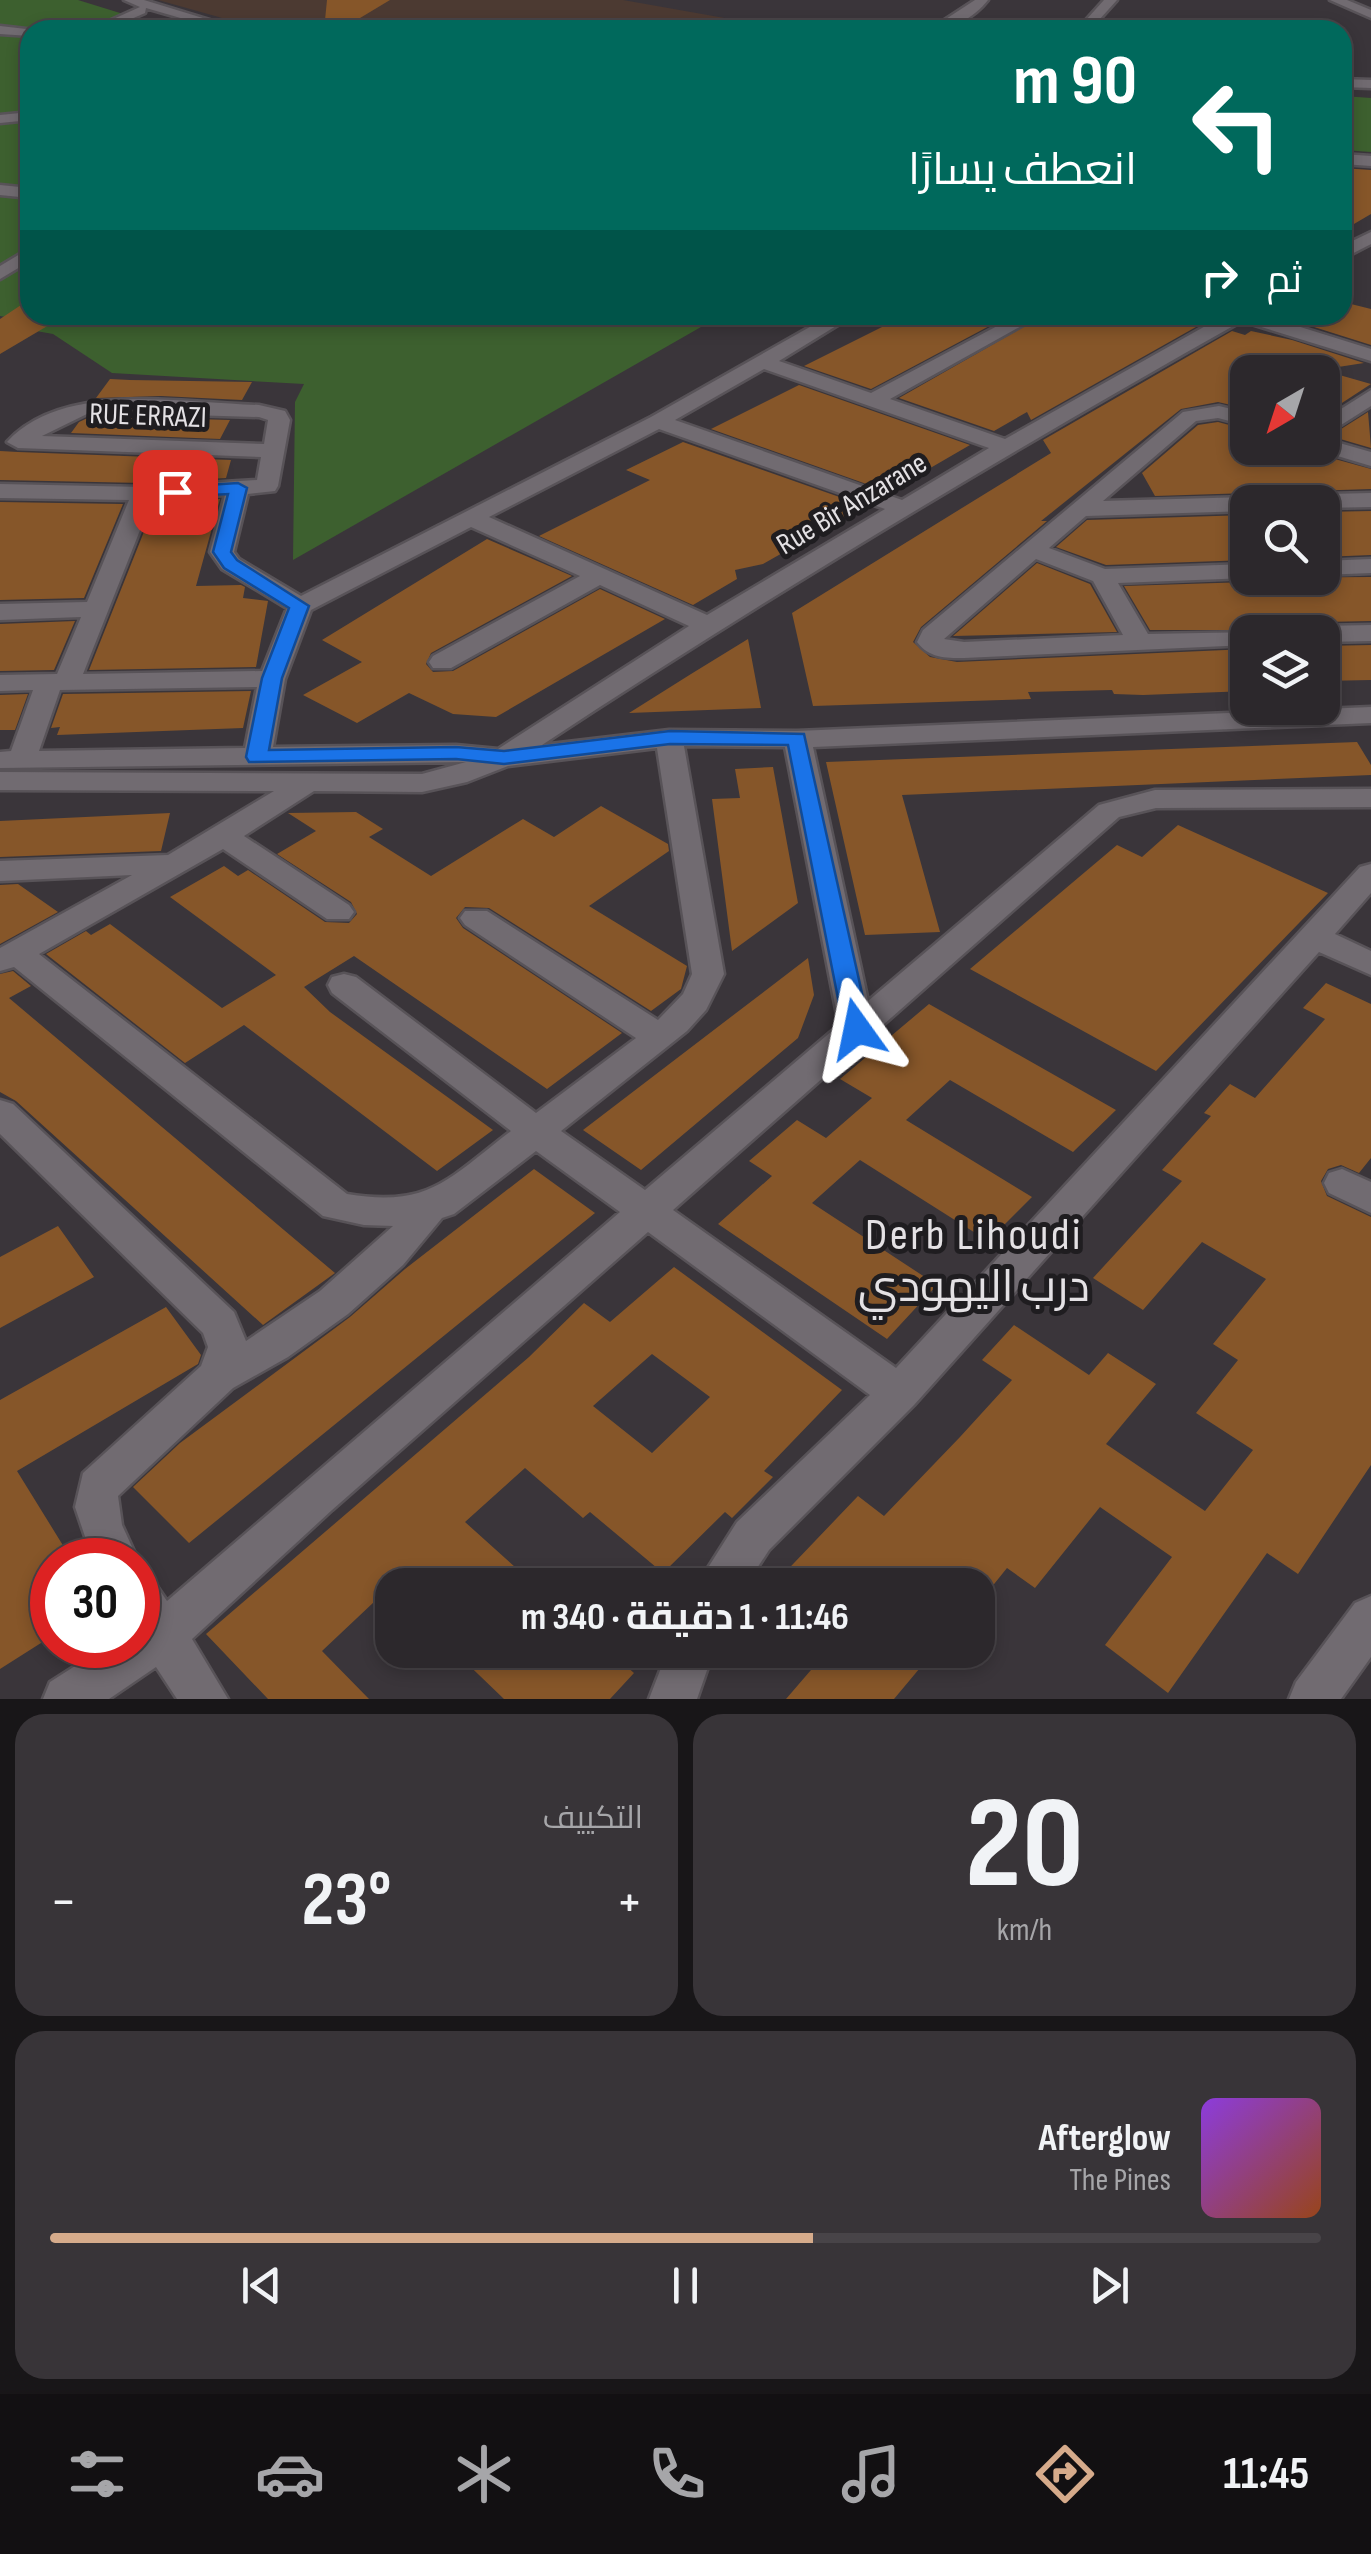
<!DOCTYPE html>
<html lang="ar">
<meta charset="utf-8">
<style>
:root{--surface:#2c282c;--page:#383438;--text:#f1f3f6;--muted:#a6a6a9;--line:#484448;--accent:#d6ab8b}
body{margin:0;font-family:"Sofia Sans Condensed",Cairo,sans-serif;background:var(--page);color:var(--text);direction:rtl;height:100vh;display:flex;flex-direction:column;font-size:38px;white-space:nowrap}
*{box-sizing:border-box;margin:0}
p{font-size:32px;color:var(--muted)}
.icon{flex:none;width:55px;height:55px;fill:none;stroke:currentColor;stroke-width:2;stroke-linecap:round;stroke-linejoin:round}
.map{position:relative;height:1699px;overflow:hidden;direction:ltr}
.drawer{display:flex;flex-direction:column;gap:15px;padding:15px;background:#181618;flex:1}
.drawer>*{flex:none}
.guide{position:absolute;left:20px;top:20px;width:1332px;height:305px;border-radius:30px;box-shadow:0 5px 15px #0003,0 0 0 2px var(--line);direction:rtl;background:#00695c;color:#fff;overflow:hidden}
.needle{width:65px;rotate:219deg}
.tools{position:absolute;left:1230px;top:355px;display:grid;gap:20px}
.tools a{display:grid;place-items:center;width:110px;height:110px;border-radius:20px;background:var(--surface);box-shadow:0 5px 15px #0003,0 0 0 2px var(--line);font-size:50px}
.speed{position:absolute;left:30px;top:1538px;display:flex;gap:20px;font-size:50px;font-weight:700;text-align:center}
.speed>*{display:grid;place-content:center;width:130px;height:130px;border-radius:50%;background:var(--surface);box-shadow:0 5px 15px #0003,0 0 0 2px var(--line);line-height:1}
.speed .limit{border:15px solid #d22;background:#fff;color:#111}
.pin{position:absolute;display:grid;place-items:center;width:85px;height:85px;color:#fff;margin:-42px;border-radius:20px;box-shadow:0 5px 15px #0006}
.me{position:absolute;width:110px;margin:-55px;rotate:348deg;stroke-linejoin:round;filter:drop-shadow(0 0 8px #0008)}
.turn{display:flex;align-items:center;gap:35px;height:210px;padding:0 50px;font-size:45px}
.turn .icon{width:130px;height:130px;stroke-width:2.5}
.turn b{display:block;font-size:70px;line-height:85px}
.then{display:flex;align-items:center;height:95px;padding:0 50px;background:#0003;gap:20px;font-size:38px}
.big{font-size:75px;font-weight:700;line-height:1.1}
.drawer .widget{flex:1;display:flex;flex-direction:column;justify-content:center;gap:15px;min-width:0;padding:0 35px;border-radius:30px;background:var(--page)}
.drawer .dial{align-items:center;gap:0}
.dial b{font-size:130px;line-height:1}
.song{display:flex;align-items:center;gap:30px}
.cover{width:120px;height:120px;border-radius:15px;background:linear-gradient(135deg,hsl(270 70% 55%),hsl(20 70% 35%))}
.played{height:10px;border-radius:5px;background:linear-gradient(90deg,var(--accent) 60%,var(--line) 60%)}
.keys{display:flex;justify-content:space-around;direction:ltr}
.heat{display:flex;justify-content:space-between;align-items:center;font-size:55px;direction:ltr}
.drawer .tiles{flex:1;display:grid;gap:15px;grid-template-columns:1fr 1fr}
.widget:last-child{grid-column:span 2}
.trip{position:absolute;left:375px;top:1568px;width:620px;height:100px;border-radius:30px;background:var(--surface);box-shadow:0 5px 15px #0003,0 0 0 2px var(--line);font-weight:700;line-height:100px;text-align:center;direction:rtl}
.menu{display:flex;height:160px;justify-content:space-around;align-items:center;background:#121012;color:var(--muted)}
.menu .icon{width:70px;height:70px}
.menu .active{color:var(--accent)}
.menu b{font-size:45px;color:var(--text)}
.map>svg:first-child{display:block}
</style>
<div class="map">
<svg width="1371" height="1699" viewBox="0 0 1371 1699">
<rect width="100%" height="100%" fill="#3a353a"/>
<path fill="#4c3a32" d="M158,0H623L793,30H265Z"/>
<path fill="#3d602f" d="M0,0H78L175,30H30V315H722L293,560L295,402L304,384L112,373L53,334L14,327L24,320L0,316Z
M1343,96L1371,98V152L1343,150Z"/>
<path fill="#865629" fill-rule="evenodd" d="M327,0H390L340,30H324Z
M1342,168L1371,170V214L1342,231Z
M30,299V315H66L0,354V319Z
M1351,304L1371,309V345L1314,327L1333,315H1342V309Z
M906,315H1010L871,389L804,366Z
M1044,315H1176L1203,323L1031,420L1027,412L994,431L899,398Z
M1232,331L1245,335L1251,331L1292,340L1364,363L1306,372H1248V409L1218,402L1181,409L1041,521H1047L921,627L913,642L930,657L957,662L1248,649V691L1143,695L1114,694L1112,690L1028,692L1031,699L813,706L792,613L1051,453L1043,440Z
M1322,370L1371,384L1322,416Z
M110,379L130,380L252,382L242,400L161,396L96,398Z
M799,385L970,445L889,492L711,429Z
M1368,412L1371,448L1330,436Z
M92,416L230,420L220,439L71,433L79,422Z
M1218,422L1248,430V448H1311L1313,453L1371,469V489L1155,496L1142,473L1198,425Z
M683,442L865,506L763,564L735,570L737,579L693,605L539,536L650,480L626,470Z
M0,451L18,452L231,460L226,478L143,483L0,480Z
M220,499L196,586L241,585L245,587L243,598L268,601L256,667L89,670L155,504Z
M0,502L123,504L84,598L0,600Z
M1371,511V555L1322,557V512Z
M1248,515V560L1106,565L1056,547L1087,520Z
M487,539L572,576L431,653L426,664L433,672L453,671L600,589L665,619L496,717L453,714L409,693L357,723L303,695L362,662L322,640Z
M1037,563L1090,584L1117,632L953,636Z
M1371,577V621L1322,622L1307,630H1150L1124,586L1248,582L1252,578Z
M75,621L54,670L0,671V624Z
M748,639L761,708L629,713L691,674Z
M1371,645V680L1322,681V646Z
M251,691L243,728L57,735L60,727L51,728L63,694Z
M28,694L15,730H0V695Z
M1357,742L1371,765V775L902,795L940,932L865,935L826,762Z
M773,767L798,903L732,951L712,799L740,798L735,769Z
M601,806L668,844L669,851L589,906L687,966L681,989L651,1011L489,908L465,907L456,918L463,928L622,1033L547,1089L354,956L304,987L330,1012L493,1130L437,1171L244,1025L185,1063L46,954L86,931L91,935L110,924L222,1008L276,975L170,897L224,866L238,876L248,870L325,922L349,923L357,914L351,902L277,854L316,831L288,813L356,812L383,829L369,837L431,876L523,819L554,837Z
M170,813L161,851L0,857V821Z
M1178,825L1328,893L1156,1071L970,969L1117,845L1142,857Z
M18,884L58,912L0,944V885Z
M808,958L814,995L798,1038L641,1170L583,1130Z
M13,971L31,986L9,998L335,1273L263,1325L16,1101L0,1092V974Z
M1326,983L1371,1004V1158L1359,1173L1341,1165L1328,1169L1321,1181L1327,1196L1371,1217V1465L1298,1574L1267,1553L1168,1693L1105,1645L1172,1557L1100,1507L1035,1588L1007,1568L978,1604V1585H773L858,1496L884,1516L960,1437L1012,1380L982,1360L1014,1325L1089,1375L1108,1353L1156,1384L1106,1444L1205,1511L1253,1450L1196,1413L1238,1360L1213,1344L1266,1279L1202,1242L1143,1310L1093,1278L1182,1181L1162,1170L1211,1116L1204,1113L1230,1084L1255,1098L1325,1019L1303,1008Z
M929,1004L1116,1110L1073,1152L950,1080L906,1120L1032,1197L988,1241L860,1160L812,1203L937,1285L887,1339L718,1224L772,1176L749,1161L797,1120L826,1138L872,1098L840,1079Z
M534,1169L595,1213L189,1543L133,1487L180,1443L350,1317L405,1269Z
M58,1226L94,1277L0,1328V1257Z
M674,1267L842,1390L764,1471L773,1477L732,1518L725,1512L663,1573L590,1512L583,1518L525,1468L465,1522L535,1585H392L322,1651L369,1699H268L206,1634L529,1357L584,1303L610,1322ZM652,1354L710,1397L652,1453L593,1406Z
M166,1307L201,1355L198,1364L17,1471L72,1560H52V1636L0,1669V1400Z
M453,1650H608L634,1673L610,1699H504Z
M845,1650H935L894,1699H786L817,1663L822,1667L831,1657L836,1661Z"/>
<g fill="none" stroke-linecap="round" stroke-linejoin="round">
<defs>
<path id="minor" d="M124,0H144L242,30H222L146,8L145,13L106,30H89L140,7Z
M975,0H988C974,18 951,30 929,30Z
M1104,0H1117L1090,30H1077Z
M1330,0H1347L1371,10V18Z
M0,26L35,30H30V36L0,34Z
M1342,79L1371,80V88L1342,87Z
M30,112V120L0,123V115Z
M1342,154L1371,156V166L1342,164Z
M0,185L30,188V198L0,195Z
M1371,232V244L1342,259V246Z
M30,248V261L0,279V266Z
M831,315H854L779,361L871,393L1018,315H1041L890,399L1005,439L1225,315H1262L1371,349V361L1242,321C1004,455 770,595 542,745L669,730L797,731L1371,707V723L813,747L868,1001L1099,805L1155,790L1371,789V807L1156,808L1119,817L673,1210L896,1368L1360,867L1371,864V893L1335,934L1371,951V975L1319,952L914,1405L769,1550L746,1585H697L737,1522L870,1395L648,1232L332,1510L192,1639L228,1699H177L156,1667L109,1699H43L50,1682L108,1645H138V1576L154,1582L167,1601L620,1212L536,1151L454,1214L442,1218L403,1265L348,1314L288,1357L233,1388L118,1496L122,1525L138,1560V1562L93,1560L75,1507L83,1473L201,1366L208,1347L203,1333L0,1134V1100L13,1104L234,1312L246,1341L320,1291L393,1226L364,1225L323,1216L14,967L0,971V948L132,875L0,881V861L168,855L274,791L0,790V772L422,774L466,762L0,768V752L11,751L33,690L0,691V675L57,674L81,617L0,620V604L87,602L129,500L0,498V484L143,487L257,480L261,457L18,448L7,442C63,380 184,403 259,405L285,411L290,420L278,486L275,491L248,494L234,552L239,559L301,596L651,417ZM764,369L989,448L902,500L675,420ZM91,412L259,417L268,420L264,444L42,436ZM659,429L885,509L707,615L489,517ZM225,495L210,552L222,569L287,608L262,671L83,674L152,500ZM471,527L580,576L433,656L429,662L433,668H451L600,585L689,626L498,749L456,745L273,747L285,679L311,610ZM257,687L245,748L39,751L60,690ZM684,746L785,747L839,1025L645,1190L561,1131L687,1031L706,1010L724,974ZM657,748L692,974L683,994L658,1020L487,911H465L460,918L465,925L636,1038L536,1113L356,977L344,974L332,977L328,985L332,993L511,1131C449,1178 430,1208 347,1194L39,954L223,849L327,919H349L354,912L349,905L244,836L314,791L422,792L467,782L508,766Z
M1371,390V406L1322,437V421Z
M1219,406L1248,413V426L1218,418L1196,421L1103,501L1248,497L1258,502H1248V511L1086,516L1049,548L1105,569L1248,564V578H1251H1248L1118,583L1148,634L1257,632H1248V645L964,658C945,658 929,658 917,642L923,630L1183,412ZM1036,559L1093,581L1123,635L964,642L944,639Z
M1322,438L1371,452V466L1314,449L1322,448Z
M1371,493V507L1322,508V502H1276L1287,495Z
M1371,559V573L1322,575V561Z
M1371,625V641L1322,642V632H1310L1322,626Z
M1342,1169L1371,1182V1213L1329,1193L1324,1183L1329,1173Z
M1371,1596V1657L1341,1699H1289L1296,1682L1355,1603Z
M668,1650H714L697,1699H649Z"/>
</defs>
<use href="#minor" stroke="#585358" stroke-width="5"/>
<use href="#minor" fill="#716b71" fill-rule="evenodd"/>
</g>
<path fill="#1a73e8" stroke="#114b97" stroke-width="2.5" d="M238,483L247,488L231,552L237,560L309,606L282,678L269,750L456,747L504,751L670,731L804,734L870,1029L866,1036H848L844,1029L788,745L670,744L504,764L456,759L249,762L246,757L262,678L289,608L224,568L213,552L228,494L175,497L166,492L175,487Z"/>
<g text-anchor="middle" dominant-baseline="central" stroke-width="10" stroke-linejoin="round" paint-order="stroke">
<g font-size="30" fill="#e4e1e4" stroke="#1f1d20">
<text transform="translate(148 416) rotate(2)">RUE ERRAZI</text>
<text transform="translate(852 504) rotate(-31)">Rue Bir Anzarane</text>
</g>
<g font-size="45" letter-spacing="2.5" fill="#e4e1e4" stroke="#1f1d20">
<text x="974" y="1235">Derb Lihoudi<tspan x="974" dy="52">درب اليهودي</tspan></text>
</g>
</g>
</svg>
<div class="tools">
<a><svg class="needle" viewBox="-14 -14 28 28"><path d="M0-13l5 13h-10z" fill="#e53935"/><path d="M0 13l5-13h-10z" fill="#a6a6a9"/></svg></a>
<a><svg class="icon" aria-label="search" viewBox="0 0 24 24"><circle cx="10" cy="10" r="6"/><path d="M15 15l6 6"/></svg></a>
<a><svg class="icon" aria-label="layers" viewBox="0 0 24 24"><path d="M12 4l9 5-9 5-9-5zM3 14l9 5 9-5"/></svg></a>
</div>
<div class="speed"><div class="limit">30</div></div>
<div class="pin" style="left:175px;top:492px;background:#d93025"><svg class="icon" aria-label="arrive" viewBox="0 0 24 24"><path d="M6 21V4h12l-3 4 3 4H6"/></svg></div>
<svg class="me" style="left:857px;top:1029px" viewBox="-20 -20 40 40"><path d="M0-17L14 15 0 8-14 15z" fill="#1a73e8" stroke="#fff" stroke-width="4"/></svg>
<div class="trip">11:46 · 1 دقيقة · 340 m</div>
<div class="guide">
<div class="turn"><svg class="icon" aria-label="left" viewBox="0 0 24 24"><path d="M17 20v-9H6M10 6l-5 5 5 5"/></svg><div><b>90 m</b>انعطف يسارًا</div></div>
<div class="then">ثم<svg class="icon" aria-label="right" viewBox="0 0 24 24"><path d="M7 20v-9h11M14 6l5 5-5 5"/></svg></div>
</div>
</div>
<section class="drawer">
<div class="tiles">
<div class="widget dial"><b>20</b><p>km/h</p></div>
<div class="widget"><p>التكييف</p>
<div class="heat"><a>−</a><b class="big">23°</b><a>+</a></div>
</div>
<div class="widget">
<div class="song"><i class="cover"></i><div><b>Afterglow</b><p>The Pines</p></div></div>
<div class="played"></div>
<div class="keys"><svg class="icon" aria-label="previous" viewBox="0 0 24 24"><path d="M18 5L8 12l10 7zM5 5v14"/></svg><svg class="icon" aria-label="pause" viewBox="0 0 24 24"><path d="M8 5v14M16 5v14"/></svg><svg class="icon" aria-label="next" viewBox="0 0 24 24"><path d="M6 5l10 7-10 7zM19 5v14"/></svg></div>
</div>
</div>
</section>
<nav class="menu">
<b>11:45</b>
<svg class="icon active" aria-label="directions" viewBox="0 0 24 24"><path d="M12 3l9 9-9 9-9-9zM9 14v-3h6M13 9l2 2-2 2"/></svg>
<svg class="icon" aria-label="music" viewBox="0 0 24 24"><path d="M9 18V5l10-2v13"/><circle cx="6" cy="18" r="3"/><circle cx="16" cy="16" r="3"/></svg>
<svg class="icon" aria-label="phone" viewBox="0 0 24 24"><path d="M5 4h4l2 5-3 2q2 4 5 5l2-3 5 2v4C11 20 4 13 5 4z"/></svg>
<svg class="icon" aria-label="climate" viewBox="0 0 24 24"><path d="M12 3v18M4 7l16 10M4 17L20 7"/></svg>
<svg class="icon" aria-label="car" viewBox="0 0 24 24"><path d="M5 17H2v-5l4-1 3-4h7l3 4 3 1v5h-3M9 17h6M6 11h13"/><circle cx="7" cy="17" r="2"/><circle cx="17" cy="17" r="2"/></svg>
<svg class="icon" aria-label="filters" viewBox="0 0 24 24"><path d="M4 7h16M4 17h16"/><circle cx="9" cy="7" r="2"/><circle cx="15" cy="17" r="2"/></svg>
</nav>
